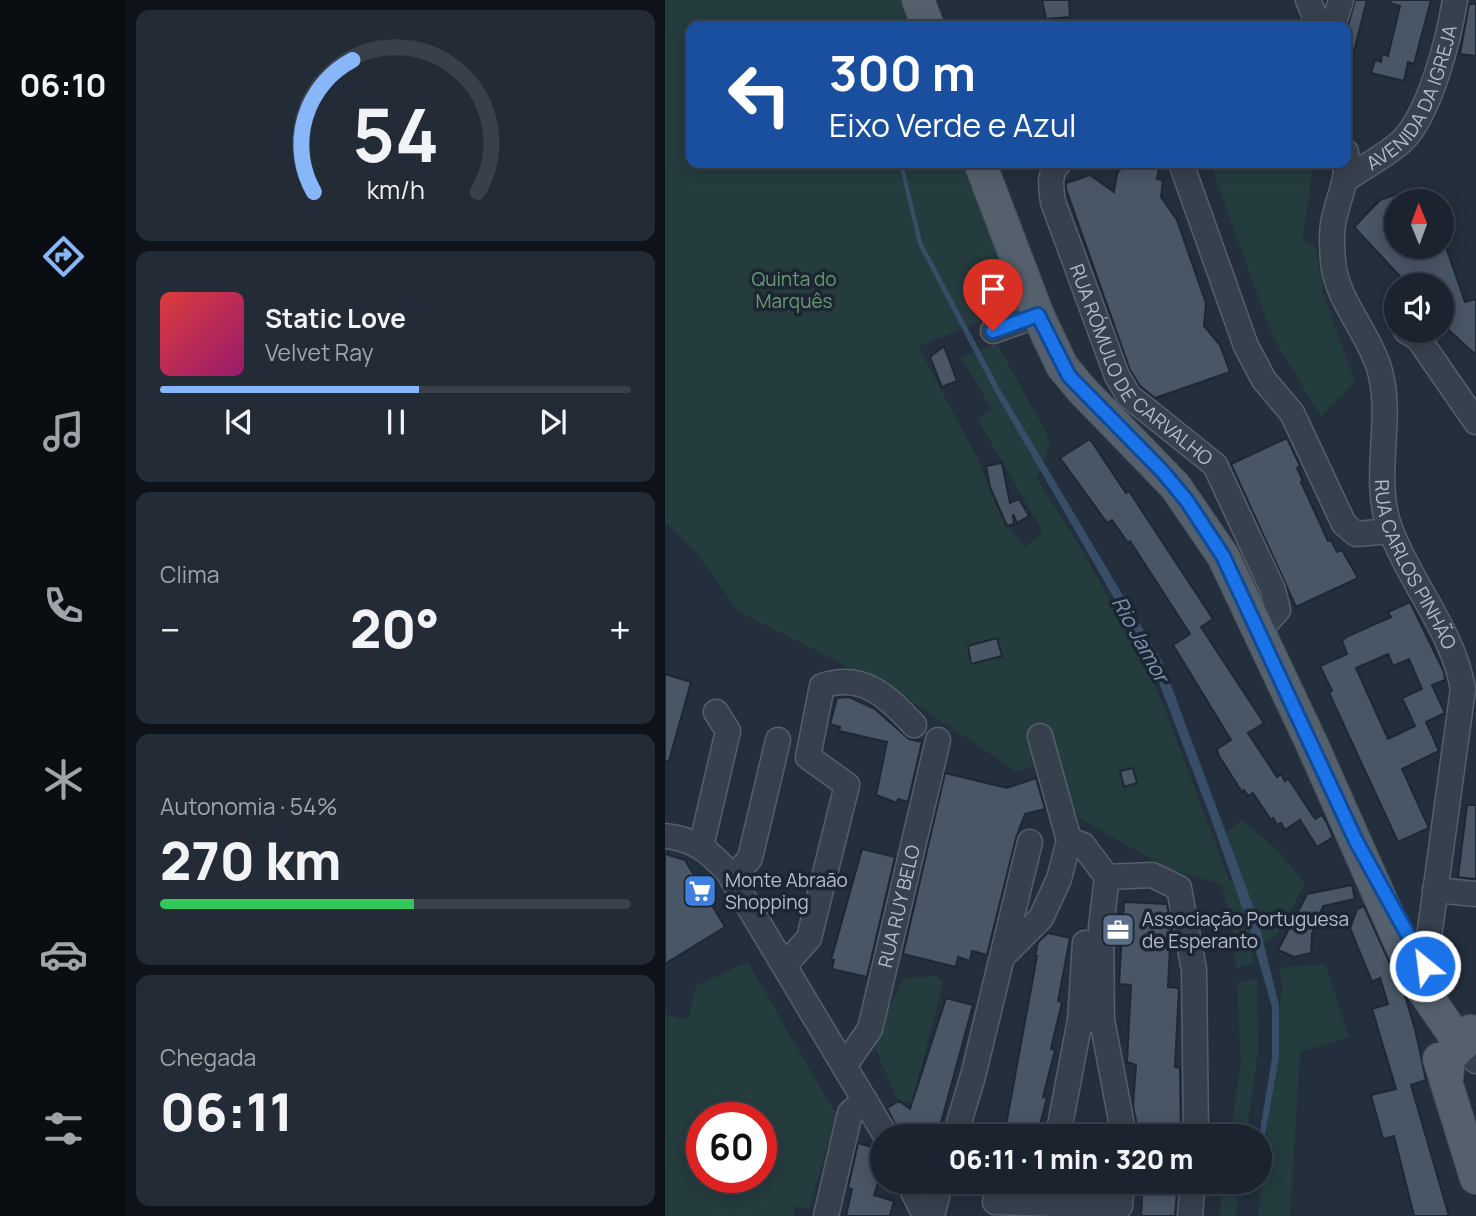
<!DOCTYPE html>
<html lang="pt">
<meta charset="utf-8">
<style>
:root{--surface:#1a232e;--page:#232b36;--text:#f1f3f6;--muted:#9fa4aa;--line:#38404a;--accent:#87b7f9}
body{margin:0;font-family:Manrope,sans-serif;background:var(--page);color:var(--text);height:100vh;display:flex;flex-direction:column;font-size:26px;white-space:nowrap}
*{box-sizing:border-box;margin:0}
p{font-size:23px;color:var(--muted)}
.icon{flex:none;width:38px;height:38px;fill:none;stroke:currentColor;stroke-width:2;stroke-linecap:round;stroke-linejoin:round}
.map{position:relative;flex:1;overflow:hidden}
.drawer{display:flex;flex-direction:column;gap:10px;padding:10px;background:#0e1319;width:539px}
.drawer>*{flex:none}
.guide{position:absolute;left:21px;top:21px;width:665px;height:147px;border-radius:14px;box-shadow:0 4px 18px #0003,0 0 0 2px var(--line);background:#1a4fa0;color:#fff;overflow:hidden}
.needle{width:46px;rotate:359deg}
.buttons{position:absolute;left:719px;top:189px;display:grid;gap:14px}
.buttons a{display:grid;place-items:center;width:70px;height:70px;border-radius:50%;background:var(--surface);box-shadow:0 4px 18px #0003,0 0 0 2px var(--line);font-size:35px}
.speed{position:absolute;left:21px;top:1102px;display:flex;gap:14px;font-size:35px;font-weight:700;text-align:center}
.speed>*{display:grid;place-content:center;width:91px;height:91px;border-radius:50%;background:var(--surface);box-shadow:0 4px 18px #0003,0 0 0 2px var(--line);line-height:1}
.speed .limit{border:10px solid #d22;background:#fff;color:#111}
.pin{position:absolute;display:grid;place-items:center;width:60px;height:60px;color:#fff;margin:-72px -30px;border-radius:50% 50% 50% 0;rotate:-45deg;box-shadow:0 0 7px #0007}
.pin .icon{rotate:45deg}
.me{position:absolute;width:77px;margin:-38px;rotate:331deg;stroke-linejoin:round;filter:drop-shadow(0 0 5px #0008)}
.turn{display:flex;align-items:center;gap:24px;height:147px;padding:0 28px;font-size:32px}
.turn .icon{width:91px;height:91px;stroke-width:2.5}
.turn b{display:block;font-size:49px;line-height:60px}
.big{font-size:52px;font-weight:800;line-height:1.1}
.drawer .widget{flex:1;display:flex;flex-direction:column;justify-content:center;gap:10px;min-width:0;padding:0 24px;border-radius:14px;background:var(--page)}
.drawer .dial{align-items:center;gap:0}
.dial svg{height:182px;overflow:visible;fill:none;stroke:var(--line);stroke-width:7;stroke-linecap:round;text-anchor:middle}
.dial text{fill:var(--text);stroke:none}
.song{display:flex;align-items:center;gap:21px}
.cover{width:84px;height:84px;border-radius:10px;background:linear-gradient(135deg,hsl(0 70% 55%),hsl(320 70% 35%))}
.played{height:7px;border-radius:4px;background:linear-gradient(90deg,var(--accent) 55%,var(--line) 55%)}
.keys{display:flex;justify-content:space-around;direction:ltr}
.heat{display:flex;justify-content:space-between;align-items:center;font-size:38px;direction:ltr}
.charge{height:10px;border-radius:5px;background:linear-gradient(90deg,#34c759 54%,var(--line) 0)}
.trip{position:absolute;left:205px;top:1124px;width:402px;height:70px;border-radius:35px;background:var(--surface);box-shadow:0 4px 18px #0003,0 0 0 2px var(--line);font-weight:800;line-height:70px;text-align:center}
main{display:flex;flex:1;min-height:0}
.dock{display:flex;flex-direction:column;width:126px;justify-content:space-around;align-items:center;background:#0a0e12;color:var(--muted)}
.dock .icon{width:49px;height:49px}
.dock .current{color:var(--accent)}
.dock b{font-size:32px;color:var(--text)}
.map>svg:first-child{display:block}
</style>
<main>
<nav class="dock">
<b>06:10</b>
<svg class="icon current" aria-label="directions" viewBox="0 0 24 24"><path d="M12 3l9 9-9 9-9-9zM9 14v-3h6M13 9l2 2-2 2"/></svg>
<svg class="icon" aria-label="music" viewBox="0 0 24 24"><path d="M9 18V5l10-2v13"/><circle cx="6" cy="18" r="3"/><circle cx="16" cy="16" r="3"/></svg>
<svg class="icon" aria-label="phone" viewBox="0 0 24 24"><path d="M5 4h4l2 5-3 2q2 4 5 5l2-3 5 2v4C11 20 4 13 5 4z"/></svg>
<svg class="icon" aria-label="climate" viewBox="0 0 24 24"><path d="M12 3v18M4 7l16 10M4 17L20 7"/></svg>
<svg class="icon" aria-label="car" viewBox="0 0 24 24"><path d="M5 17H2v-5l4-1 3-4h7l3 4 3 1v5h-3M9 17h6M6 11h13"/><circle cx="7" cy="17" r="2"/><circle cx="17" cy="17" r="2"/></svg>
<svg class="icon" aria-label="filters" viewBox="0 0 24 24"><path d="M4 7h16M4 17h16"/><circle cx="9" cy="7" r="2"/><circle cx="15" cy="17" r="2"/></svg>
</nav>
<section class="drawer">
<div class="widget dial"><svg viewBox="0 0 100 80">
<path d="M14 69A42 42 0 1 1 86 69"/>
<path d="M14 69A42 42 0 0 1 31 11" stroke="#87b7f9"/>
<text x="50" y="56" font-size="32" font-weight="700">54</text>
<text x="50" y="72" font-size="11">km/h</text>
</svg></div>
<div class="widget">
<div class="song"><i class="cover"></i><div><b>Static Love</b><p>Velvet Ray</p></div></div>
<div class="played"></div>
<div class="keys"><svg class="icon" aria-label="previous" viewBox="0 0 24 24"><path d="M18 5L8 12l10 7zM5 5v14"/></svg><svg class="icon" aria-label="pause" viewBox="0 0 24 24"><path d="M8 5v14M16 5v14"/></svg><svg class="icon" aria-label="next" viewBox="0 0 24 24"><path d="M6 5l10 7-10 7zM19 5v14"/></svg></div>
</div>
<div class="widget"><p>Clima</p>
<div class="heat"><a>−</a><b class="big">20°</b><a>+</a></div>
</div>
<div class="widget"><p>Autonomia · 54%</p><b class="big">270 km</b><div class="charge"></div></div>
<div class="widget"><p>Chegada</p><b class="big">06:11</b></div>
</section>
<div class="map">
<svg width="811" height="1216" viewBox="0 0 811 1216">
<rect width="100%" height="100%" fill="#232f3d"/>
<path fill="#253c3e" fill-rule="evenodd" d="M0,0H242L252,26H26V163H301L336,259L313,268L326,317L253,347L312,457L336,517L360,547L378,532L313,420L326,408L296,357L332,344L379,428L385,444L372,479L418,551L491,686L565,882H568L554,839L577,820L613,851L640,884L612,935L586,953L589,963L571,969L567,925L556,884L504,869L414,818L389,760L352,772L236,694L73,611L32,553L0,522Z
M545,163H649L637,241L651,247L658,293L690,382L656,417L608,337Z
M83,962L171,1115L144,1209L130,1206L128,1216H0V1015L23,1019L31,986ZM37,1118H96V1178H37Z
M660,964L684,1037L635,1052L625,1216H593L617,986L614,968Z
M272,976L278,983L247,1103L232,1099L208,1043L238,978Z
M592,979L593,1051L581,1136H565L576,1061L572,983Z
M559,1181H575L571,1216H554Z"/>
<path fill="#384d67" d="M234,163H238L257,242L335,389L497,661L577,876L593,920L614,1005V1057L595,1164L594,1136L607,1058V1007L582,921L544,813L486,662L330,392L253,244Z"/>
<path fill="#495666" stroke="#1e2834" stroke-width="2" fill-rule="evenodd" d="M377,0H404L405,17L381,19Z
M690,0H702L685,67H681V33Z
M726,0H766L749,64L743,62L739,81L706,73L710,60L716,62L717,54L723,56L735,6L725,3Z
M804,4H811V56L795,54Z
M462,163L494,168L492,179L498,180L496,197L512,220L541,303L539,326L555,345L565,372L490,398L475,386L465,370L401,189V183L425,175L449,192L452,173Z
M759,185L765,201H732V247H781L800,302L811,299V355L777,324V285H743L689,227L715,200Z
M279,346L292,381L277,387L265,357Z
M622,438L635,466L632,468L638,481L636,482L663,541L666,540L672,552L677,550L693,578L631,607L566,464Z
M425,439L461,493L464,491L548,619L536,627L599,723L583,733L612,777L616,774L620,781L623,778L650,819L657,815L662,823L668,837L652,847L635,820L620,830L616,823L612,825L608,818L606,820L588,793L583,796L579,790L577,792L554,756L552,749L566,740L508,645L525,634L465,541L463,543L447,520L442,523L395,458Z
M337,463L345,503L354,499L364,516L352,523L348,514L349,524L342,526L325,487L321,466Z
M745,602L779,672L780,680L767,685L780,713L761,722L774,751L737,769L764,828L733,842L664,693L667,691L655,666L682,654L677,641L681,637L726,617L723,612ZM723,654L728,666L744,659L757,689L737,698L750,726L723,739L691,668Z
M332,638L337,656L306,664L303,646Z
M0,674L26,682L4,761H0Z
M184,697L210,709L244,739L257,742L243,802L233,799L232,803L211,795L222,742L174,731L175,727L165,724L172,698Z
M468,768L472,783L459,787L455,771Z
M280,773L342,788L371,778L380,809L360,814L351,838L322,955L307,951L305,961L293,957L291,967L238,954Z
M802,805H811V879L793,877Z
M197,849L230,857L202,977L167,969L169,960H166Z
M0,854L20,860L60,927L0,964Z
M687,885L690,899L658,906L647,934L646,953L629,957L613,950L642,894Z
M459,902L502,904L506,928L503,987L514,988L510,1067L515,1068L516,1136H474L468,1106L471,1065L462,1062L466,985L454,984Z
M699,906L741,999L750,1029L761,1080L746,1085L784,1216H749L729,1136L718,1139L706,1095L731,1089L707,1009L723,1004L715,978L707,982L685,928L692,909Z
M383,933L405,938L393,1001L397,1002L386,1049L390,1050L378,1097L382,1098L372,1136H339L372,956H370L373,942Z
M281,998L308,1005L276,1123L270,1136H236L222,1108L234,1101L245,1109Z
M193,1143L217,1150V1171L209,1195L229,1201L225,1216H181L187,1189L183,1188Z
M478,1181H513L510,1216H476Z"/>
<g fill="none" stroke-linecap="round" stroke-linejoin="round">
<defs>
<g id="minor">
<path d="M643,0L654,26"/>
<path d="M668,26L676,0"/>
<path id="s1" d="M681,152C683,183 675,191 669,219C666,231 667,249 668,261C671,300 703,331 714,368C730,420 705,479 726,531C747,586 788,631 798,689L760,966"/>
<path id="s2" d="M394,163C383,175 386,186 388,202L452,376L464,396L550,465L608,590L613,610L595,630"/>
<path d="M516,163L581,346L599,380L627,413L679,524L691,534L726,531"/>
<path id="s3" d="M683,178C700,166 722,155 737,141C765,114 784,38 790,0"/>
<path d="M328,331L373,315"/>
<path d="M741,331L753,338L811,422"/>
<path d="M375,736L404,840"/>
<path d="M0,836C29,839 44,851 63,872L221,1136"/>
<path d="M404,840L418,845L442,877"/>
<path d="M36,847L63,731L51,712"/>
<path d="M442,877L487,875L514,888L529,970L531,1136"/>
<path d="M442,877L436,927L437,1020L459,1136"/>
<path d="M68,879L85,858L113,740"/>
<path d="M770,890L811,894"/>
<path d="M338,956L376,918L394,879L404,840"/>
<path d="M120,965L144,938L182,785L143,757L157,686C198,672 223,697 249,725"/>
<path d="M415,1020L420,943"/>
<path d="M796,1045L811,1061"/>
<path id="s4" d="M180,1065L205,1029L273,740"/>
<path d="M290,1136L308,1076L365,842"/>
<path d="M393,1136L415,1020H437"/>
<path d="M243,1181L260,1216"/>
<path d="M330,1202L455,1206L457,1181"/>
<path d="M161,1216L185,1113L200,1100"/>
<path d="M267,1216L276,1181"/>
<path d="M525,1216L528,1181"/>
</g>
<path id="major" d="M253,0L263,26
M315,163L373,315L397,366L416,389L510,486L558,556L646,742L753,983L796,1045
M774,1059L811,1178
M782,1077L784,1058L808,1034L805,1031"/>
</defs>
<use href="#minor" stroke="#555f6b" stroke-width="27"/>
<use href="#major" stroke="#404a56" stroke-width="34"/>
<use href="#minor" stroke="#37414d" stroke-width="24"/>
<use href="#major" stroke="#55606d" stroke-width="32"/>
</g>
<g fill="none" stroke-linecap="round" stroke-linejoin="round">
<defs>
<path id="route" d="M328,331L373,315L404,376L498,472L522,501L558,556L691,841L760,966"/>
</defs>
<use href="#route" stroke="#114b97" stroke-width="18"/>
<use href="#route" stroke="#1a73e8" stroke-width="12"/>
</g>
<defs>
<symbol id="supermarket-square" viewBox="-11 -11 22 22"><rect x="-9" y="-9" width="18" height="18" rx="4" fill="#3f7fe0" stroke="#1c2632"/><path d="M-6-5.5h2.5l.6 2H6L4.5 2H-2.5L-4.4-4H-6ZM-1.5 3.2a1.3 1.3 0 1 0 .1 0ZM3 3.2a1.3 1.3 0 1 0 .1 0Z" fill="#fff"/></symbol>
<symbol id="office-square" viewBox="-11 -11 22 22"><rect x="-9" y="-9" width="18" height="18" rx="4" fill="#5c6f8a" stroke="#1c2632"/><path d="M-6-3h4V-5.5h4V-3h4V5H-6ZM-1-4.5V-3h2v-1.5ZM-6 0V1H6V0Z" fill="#fff"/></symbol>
</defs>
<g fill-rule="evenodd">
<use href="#supermarket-square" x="16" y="872" width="38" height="38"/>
<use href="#office-square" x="434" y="911" width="38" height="38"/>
</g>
<g text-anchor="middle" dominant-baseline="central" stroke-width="7" stroke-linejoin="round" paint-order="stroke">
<g font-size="19" fill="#b3bcc8" stroke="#1c2632">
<text stroke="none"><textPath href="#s3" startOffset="108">AVENIDA DA IGREJA</textPath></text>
<text stroke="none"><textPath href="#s2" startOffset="231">RUA RÓMULO DE CARVALHO</textPath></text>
<text stroke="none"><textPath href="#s1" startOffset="432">RUA CARLOS PINHÃO</textPath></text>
<text stroke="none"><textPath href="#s4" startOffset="170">RUA RUY BELO</textPath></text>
</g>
<g font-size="19" fill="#699a73" stroke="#1c2632">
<text x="129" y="279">Quinta do<tspan x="129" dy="22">Marquês</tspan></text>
</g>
<g font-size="19" fill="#b3bcc8" stroke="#1c2632" text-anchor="start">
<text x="60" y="880">Monte Abraão<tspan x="60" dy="22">Shopping</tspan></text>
<text x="477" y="919">Associação Portuguesa<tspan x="477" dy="22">de Esperanto</tspan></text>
</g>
<g font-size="21" font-style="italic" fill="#7a93b1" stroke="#1c2632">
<text transform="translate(476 639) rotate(61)">Rio Jamor</text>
</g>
</g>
</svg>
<div class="buttons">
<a><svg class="needle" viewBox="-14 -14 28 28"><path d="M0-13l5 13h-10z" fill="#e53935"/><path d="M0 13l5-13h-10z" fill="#9fa4aa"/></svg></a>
<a><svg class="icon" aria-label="sound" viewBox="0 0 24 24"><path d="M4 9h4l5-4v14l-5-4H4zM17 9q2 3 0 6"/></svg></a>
</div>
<div class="speed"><div class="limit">60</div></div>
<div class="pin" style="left:328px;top:331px;background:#d93025"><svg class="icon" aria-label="arrive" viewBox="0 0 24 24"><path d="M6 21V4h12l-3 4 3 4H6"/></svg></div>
<svg class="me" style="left:760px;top:966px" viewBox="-20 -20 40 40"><circle r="17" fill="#1a73e8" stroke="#fff" stroke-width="3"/><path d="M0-11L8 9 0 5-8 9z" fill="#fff"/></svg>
<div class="trip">06:11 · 1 min · 320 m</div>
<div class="guide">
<div class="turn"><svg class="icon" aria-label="left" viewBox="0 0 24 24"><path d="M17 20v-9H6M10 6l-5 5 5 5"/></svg><div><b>300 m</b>Eixo Verde e Azul</div></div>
</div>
</div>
</main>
